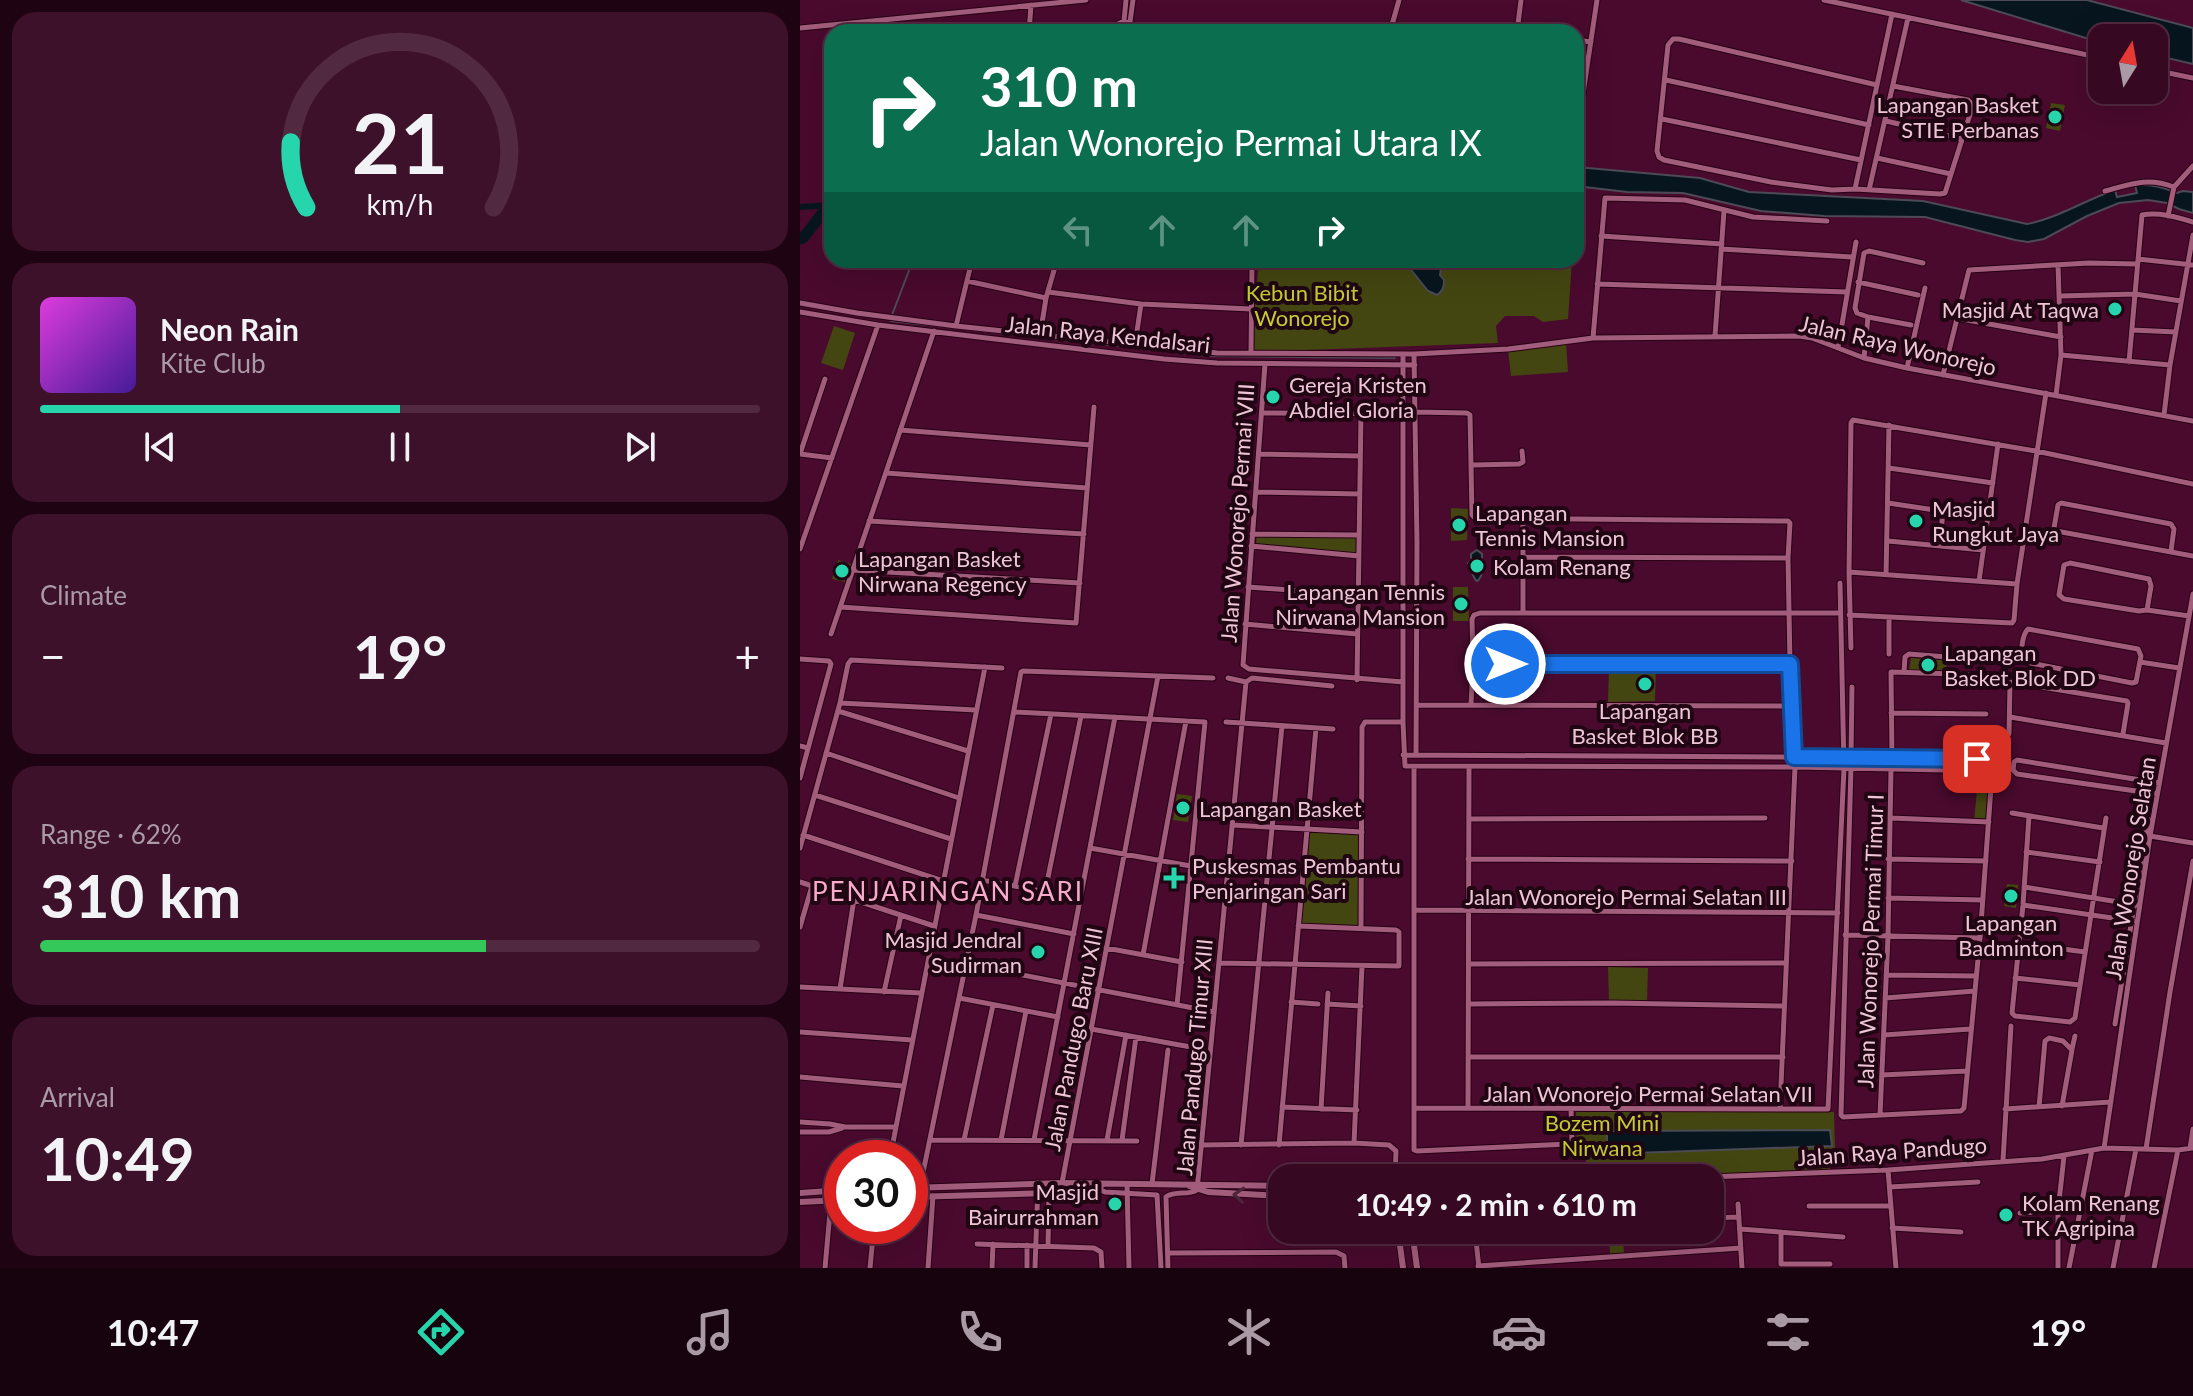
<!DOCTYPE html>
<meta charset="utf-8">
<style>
:root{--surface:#370822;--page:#3e112a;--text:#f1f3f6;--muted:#aa9aa5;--line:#512940;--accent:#27d5ad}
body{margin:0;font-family:Lato,sans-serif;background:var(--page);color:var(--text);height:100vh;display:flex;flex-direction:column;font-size:30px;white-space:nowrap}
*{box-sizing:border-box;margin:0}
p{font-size:26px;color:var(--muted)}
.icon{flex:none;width:44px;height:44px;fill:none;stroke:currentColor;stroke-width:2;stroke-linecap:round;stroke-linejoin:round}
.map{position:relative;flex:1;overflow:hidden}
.panel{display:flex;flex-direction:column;gap:12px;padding:12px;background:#1e0413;width:800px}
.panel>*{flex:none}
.banner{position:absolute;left:24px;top:24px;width:760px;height:244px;border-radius:24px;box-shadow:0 8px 32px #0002,0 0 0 2px var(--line);background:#0b6e4f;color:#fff;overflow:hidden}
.needle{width:52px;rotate:11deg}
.buttons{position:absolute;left:1288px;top:24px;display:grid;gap:16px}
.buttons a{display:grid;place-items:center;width:80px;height:80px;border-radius:16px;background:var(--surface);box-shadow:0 8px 32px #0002,0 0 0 2px var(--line);font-size:40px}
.speed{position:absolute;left:24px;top:1140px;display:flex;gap:16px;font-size:40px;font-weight:700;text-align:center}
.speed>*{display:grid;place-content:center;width:104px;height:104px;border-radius:50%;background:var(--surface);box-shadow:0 8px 32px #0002,0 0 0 2px var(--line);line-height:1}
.speed .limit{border:12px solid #d22;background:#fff;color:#111}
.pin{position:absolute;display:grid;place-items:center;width:68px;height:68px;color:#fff;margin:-34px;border-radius:16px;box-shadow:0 4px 12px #0006}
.me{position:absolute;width:88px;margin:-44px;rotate:90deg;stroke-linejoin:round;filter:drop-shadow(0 0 6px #0008)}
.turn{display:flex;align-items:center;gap:28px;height:168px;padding:0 24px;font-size:36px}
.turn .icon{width:104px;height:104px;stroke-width:2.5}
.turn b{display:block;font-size:56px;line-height:68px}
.lanes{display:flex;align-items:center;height:76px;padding:0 24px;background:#0003;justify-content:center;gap:40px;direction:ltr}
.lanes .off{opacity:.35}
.big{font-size:60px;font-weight:700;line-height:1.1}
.panel .widget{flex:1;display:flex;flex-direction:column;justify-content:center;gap:12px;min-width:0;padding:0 28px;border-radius:24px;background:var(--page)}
.panel .dial{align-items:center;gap:0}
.dial svg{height:208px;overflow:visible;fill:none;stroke:var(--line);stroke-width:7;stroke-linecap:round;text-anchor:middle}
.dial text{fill:var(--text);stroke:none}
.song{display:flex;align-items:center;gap:24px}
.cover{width:96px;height:96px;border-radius:12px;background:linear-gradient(135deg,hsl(300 70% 55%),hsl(260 70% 35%))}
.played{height:8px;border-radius:4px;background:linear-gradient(90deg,var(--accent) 50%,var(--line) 50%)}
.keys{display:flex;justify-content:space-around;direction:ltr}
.heat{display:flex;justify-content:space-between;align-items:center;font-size:44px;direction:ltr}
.charge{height:12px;border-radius:6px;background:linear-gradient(90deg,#34c759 62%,var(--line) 0)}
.trip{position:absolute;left:468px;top:1164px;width:456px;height:80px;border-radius:24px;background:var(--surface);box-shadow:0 8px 32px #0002,0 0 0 2px var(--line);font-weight:700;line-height:80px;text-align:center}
.tabs{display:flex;height:128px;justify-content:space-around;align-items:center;background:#16030e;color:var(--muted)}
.tabs .icon{width:56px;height:56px}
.tabs .active{color:var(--accent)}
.tabs b{font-size:36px;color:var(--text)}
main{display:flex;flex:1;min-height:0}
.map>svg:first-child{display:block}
</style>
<main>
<section class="panel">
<div class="widget dial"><svg viewBox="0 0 100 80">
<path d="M14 69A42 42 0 1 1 86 69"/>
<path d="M14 69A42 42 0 0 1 8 44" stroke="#27d5ad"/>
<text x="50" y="56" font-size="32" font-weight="700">21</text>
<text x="50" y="72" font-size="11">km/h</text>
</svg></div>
<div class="widget">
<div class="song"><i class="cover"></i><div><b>Neon Rain</b><p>Kite Club</p></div></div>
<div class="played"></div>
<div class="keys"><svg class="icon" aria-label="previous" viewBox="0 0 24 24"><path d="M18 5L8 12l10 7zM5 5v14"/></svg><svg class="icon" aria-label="pause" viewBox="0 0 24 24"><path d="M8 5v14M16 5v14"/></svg><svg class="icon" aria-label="next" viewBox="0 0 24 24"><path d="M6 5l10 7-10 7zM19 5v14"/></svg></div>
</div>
<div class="widget"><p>Climate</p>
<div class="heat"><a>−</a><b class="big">19°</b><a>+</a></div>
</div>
<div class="widget"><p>Range · 62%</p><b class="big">310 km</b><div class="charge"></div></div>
<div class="widget"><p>Arrival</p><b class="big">10:49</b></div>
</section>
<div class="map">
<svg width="1393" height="1268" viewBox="0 0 1393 1268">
<rect width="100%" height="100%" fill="#490a2d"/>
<path fill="#444611" d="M1251,103L1265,105L1260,131L1246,128Z
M459,260H772L768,319L743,322L734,316H705L696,326L698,343L451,352Z
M34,326L55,333L43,370L21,363Z
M766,342L768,372L711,376L708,350Z
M651,508L668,509L667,540L651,541Z
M457,536L558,537L559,554L456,544Z
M38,560L51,564L45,582L32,579Z
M653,587H668L669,621H653Z
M1111,658L1147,660L1146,673L1109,671Z
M809,668H856L855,701L808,702Z
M1179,772H1192L1188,821L1174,820Z
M377,794L392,796L388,822L373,820Z
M507,829L562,832L561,928L498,926Z
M1207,884L1218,885L1216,908L1204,906Z
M808,967L848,968L847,1001H809Z
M776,1112H1034L1035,1148L1029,1149L1030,1172L787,1178L786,1160H777Z
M809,1230H823L824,1255H810Z"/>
<path fill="#07161e" stroke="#4c4a55" stroke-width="2" d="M1161,0H1287L1393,28V64L1354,55V38H1302V43Z
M776,167L900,178L949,192L1123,201L1227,224C1258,218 1285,200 1315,190L1317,197L1337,193L1335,185C1351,184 1363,187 1377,193L1383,191L1393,192V213L1379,209L1367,203L1348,200L1319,203L1287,216L1244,239L1228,242L1215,240L1125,217L1024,216L961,211L883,193L827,192L776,186Z
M645,260L646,263L643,264L644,268L641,269L640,275L644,280C644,287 643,291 637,295L628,291L608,266L610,261L628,264Z
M677,550L682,554V561L685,564C681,569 683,578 677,581C672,578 672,568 668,563L671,560V554Z
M1030,1130L1032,1146L807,1154V1131Z"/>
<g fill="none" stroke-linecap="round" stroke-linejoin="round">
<path stroke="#4c4a55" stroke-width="2" d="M92,315L113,260
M91,321L409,356L595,358"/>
<path stroke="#07161e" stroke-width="6" d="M0,207L32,205"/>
<path stroke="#07161e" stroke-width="11" d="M0,239L3,238L29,205"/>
<defs>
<path id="minor" d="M1024,0L1302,58
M324,21L326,0
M330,22L333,0
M0,28L286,0
M229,32L231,5
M314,32L316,25L324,21L333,24L337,32
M590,32L599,0
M717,32L721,0
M776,40L791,42
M1354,70L1393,78
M866,80L1069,125
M1077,85L879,39H873L868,45L857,151L859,157L864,160L971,182L1032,190L1055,189L1140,194L1145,193L1173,105L1168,100L1093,86
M862,119L1061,160
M1086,121L1162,139
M776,141L797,0
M1077,158L1151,174
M1055,189L1092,14
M1069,190L1108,18
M1305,191C1331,184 1348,177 1374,187
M1368,216L1374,187L1393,166
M801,236L922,244
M921,249L1052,257
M1338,259L1393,265
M450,260L452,262L451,352
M167,281L246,298
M1058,282L1118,295
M797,284L1047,292
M248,292L341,304L451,309
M1260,296L1335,294L1381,301
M0,303L57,313L156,326L417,353L614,354L708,349L793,338L999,336L1012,338L1064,358L1107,368L1393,421
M0,312L78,325L364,359L417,363L615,365
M1068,317L1111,325
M1156,318L1261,337
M156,326L172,260
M1332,330L1376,332
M240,336L246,298L257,260
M915,336L924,211
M793,338L805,198L885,200L953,217L1027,221
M335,345L341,304
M1038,348L1056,242
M603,354V722L605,766L995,767L1193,771
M614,354L617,543L616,754
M1261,355L1370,365
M1064,358L1068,317L1057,313L1055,308L1064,253L1069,251L1123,263
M1329,362L1342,215C1359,212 1377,217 1393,222
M465,364L443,665L449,669L603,682
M1107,368L1125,288
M1143,375L1169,270L1289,263L1337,264
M25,379L0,454L32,458
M1256,395L1261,355L1258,265
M616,412L667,413L670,415L672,515L675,518L988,521L990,523L988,558L990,664L994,757
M462,413L603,414
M1364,415L1370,365L1393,235
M100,430L291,445
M459,454L560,456
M672,465L719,464L723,462L722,451
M1089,468L1193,483
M86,473L287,488
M456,492L560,494
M1088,503L1188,518
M723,520V612
M69,521L284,534
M452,534L559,535
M1088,541L1183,550
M1140,545L1143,510
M451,546L559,556
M0,549L78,325
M1371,551L1374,529L1371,524L1261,503L1258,505L1254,528L1256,531L1393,556
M724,557L988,558
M53,570L280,583
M1049,572L1217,584
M1086,575L1089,425
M1179,581L1198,444
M448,587L558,595
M40,607L276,623L294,407
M1347,610L1351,586L1349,579L1270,563L1264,565L1259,595L1264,599L1339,611L1347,610L1389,616
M1049,615L1212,623L1214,620L1217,584L1246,393
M445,624L557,634
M1228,629L1338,649L1341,656L1336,682L1332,683L1226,662L1222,658C1221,650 1222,635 1228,629Z
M31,634L134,331
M1051,648L1049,572L1051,423L1053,420L1236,451L1393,484
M1089,654V618
M0,659L29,661L31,664L0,778
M1340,662L1379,668
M673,664H990
M1104,672L1105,657L1109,654L1186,660
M428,678L446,682
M557,680L561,414
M40,703L176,710
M671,704L673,664L672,619L674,615L680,613H1039
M616,705L991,706
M38,711L168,751
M215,712L405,722L377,1005
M1091,713L1186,714
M1210,717L1366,743
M426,722L533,729
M1209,734L1210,682L1327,701L1328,703L1323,734
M0,746L8,748
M26,753L159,798
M603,755L994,757L1044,758H1051L1185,759L1193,760L1180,938L1164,1108L1161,1111L1043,1117L1041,1115L1051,768V758L1052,687
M1092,758L1091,672L1187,675
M614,767V1150L617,1151L770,1144L772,1140L771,1109
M1357,794L1217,774L1213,770L1214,762L1217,760L1359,783
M15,795L151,839
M1212,813L1303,828
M1229,816L1223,905L1212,1013L1215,1016L1270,1022L1275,1018L1306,818
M1091,818L1189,822
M669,819L965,818
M432,825L562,832
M3,835L143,881
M1350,836L1393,843
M0,848L40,703L48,664L51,660L202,668
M290,848L391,866
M1226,852L1300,862
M668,859L992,861
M1088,859L1186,861
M182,880L280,898
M0,882L134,926
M215,886L251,714
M1224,887L1338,905
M245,892L281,716
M1088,898L1183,900
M1223,905L1333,921
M615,910L1038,913
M176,915L274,934
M0,927L12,886
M561,928L562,727L565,722H603
M1045,935L1180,938
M1218,943L1285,952
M306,948L382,962
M343,955L386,721
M419,963L599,966V932L596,930L498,926
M166,964L414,1012
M669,964L986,963
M1086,975L1176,976
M1215,978L1280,985
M0,987L121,993
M40,989L54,899
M84,992L101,915
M159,998L258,1017
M1085,998L1175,991
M491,1002L518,1004
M527,1004L561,1006
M669,1004L812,1003L984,1006
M1315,1024L1348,819
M291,1029L391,1047
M0,1032L112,1040
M1084,1035L1170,1029
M1272,1049L1275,1036
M668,1057H983
M1082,1075L1167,1071
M0,1077L103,1086
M482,1107L557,1110
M1239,1107L1245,1041L1249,1038L1263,1041L1272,1050L1262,1106
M615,1108L1028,1109L1044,768L1040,583
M668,1108L669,767
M980,1108L995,767
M521,1109L528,993
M1205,1109L1310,1102
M1080,1115L1088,937L1091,769
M0,1122L30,1124L45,1127H95
M0,1132H29L42,1128
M130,1140L337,1141
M164,1140L193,1005
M201,1140L226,1011
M234,1140L315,717
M307,1140L326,1035
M322,1140L336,1037
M554,1143L562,966
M402,1145L554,1143L589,1145L596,1151L595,1178
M441,1145L482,726
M479,1145L516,728
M1304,1148L1350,836L1393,594
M1390,1148L1393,1129
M1346,1149L1370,992L1393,861
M90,1158L185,667
M1203,1160L1211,1026
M1088,1170L1096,1268
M881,1178L1088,1170L1242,1159L1304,1148L1378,1150L1393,1148
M262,1183L358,676
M327,1184L329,1268
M352,1184L368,1050
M1090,1187L1178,1182
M297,1188L305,1192L357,1195L361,1268
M118,1197L176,915L221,672L223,671L413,678
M938,1204L942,1268
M1009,1206H1091
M1220,1213L1258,1211
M910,1218L939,1217
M1092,1228L1161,1232
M940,1229L1043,1237
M675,1231L679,1268
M981,1232V1264H1030
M675,1233L718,1230
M177,1244L294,1248L301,1252L302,1268
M248,1246L249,1191
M368,1253L536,1252L544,1256L545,1268
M678,1266L941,1248
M25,1268L31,1201
M70,1268L74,1226
M128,1268L133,1196
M192,1268L193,1244
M227,1268V1245
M235,1268L238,1183
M368,1268L366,1197C375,1190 388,1196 397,1190L446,682L452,678L532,686
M1258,1268V1211L1264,1156
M1269,1268L1292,1150
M1313,1268L1336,1149
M1354,1268L1378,1150"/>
<path id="tertiary" d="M389,1186L408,1192L482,1196
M110,1188L262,1183L482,1186
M0,1193L42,1190
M110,1197L283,1192L294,1190L302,1185
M0,1202L42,1200
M598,1230L603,1268
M612,1230L617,1268"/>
</defs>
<use href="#minor" stroke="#270014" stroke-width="7"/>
<use href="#tertiary" stroke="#270014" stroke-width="8"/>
<use href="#minor" stroke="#a25c7c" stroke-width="5"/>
<use href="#tertiary" stroke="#a25c7c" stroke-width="6"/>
</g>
<defs><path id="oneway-chevron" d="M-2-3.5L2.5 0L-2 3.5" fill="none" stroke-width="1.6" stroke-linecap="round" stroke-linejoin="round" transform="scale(2)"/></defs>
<use stroke="#4e2438" href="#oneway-chevron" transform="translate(439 1195) rotate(-176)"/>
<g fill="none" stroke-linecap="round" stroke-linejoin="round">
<defs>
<path id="route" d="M705,664H990L994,757L1177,759"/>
</defs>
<use href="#route" stroke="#114b97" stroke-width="20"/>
<use href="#route" stroke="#1a73e8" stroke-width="14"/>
</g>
<g fill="#27d5ad" stroke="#200613" stroke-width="3">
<circle cx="1255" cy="117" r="8"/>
<circle cx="1315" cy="309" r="8"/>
<circle cx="473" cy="397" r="8"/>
<circle cx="1116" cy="521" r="8"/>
<circle cx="659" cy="525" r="8"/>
<circle cx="677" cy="566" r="8"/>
<circle cx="42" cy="571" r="8"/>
<circle cx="661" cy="604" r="8"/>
<circle cx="1128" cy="665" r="8"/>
<circle cx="845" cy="684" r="8"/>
<circle cx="383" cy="808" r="8"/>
<path d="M370 866h8v8h8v8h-8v8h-8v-8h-8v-8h8z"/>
<circle cx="1211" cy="896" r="8"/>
<circle cx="238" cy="952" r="8"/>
<circle cx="315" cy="1204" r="8"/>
<circle cx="1206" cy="1215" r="8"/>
</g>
<g text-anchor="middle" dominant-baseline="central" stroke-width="8" stroke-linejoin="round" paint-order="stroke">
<g font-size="22" fill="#edc5d5" stroke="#200613" text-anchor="start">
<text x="1239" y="104" text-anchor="end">Lapangan Basket<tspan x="1239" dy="25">STIE Perbanas</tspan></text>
<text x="1299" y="309" text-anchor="end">Masjid At Taqwa</text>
<text x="489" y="384">Gereja Kristen<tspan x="489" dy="25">Abdiel Gloria</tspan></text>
<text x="1132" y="508">Masjid<tspan x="1132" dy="25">Rungkut Jaya</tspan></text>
<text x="675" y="512">Lapangan<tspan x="675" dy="25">Tennis Mansion</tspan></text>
<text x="58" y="558">Lapangan Basket<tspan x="58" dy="25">Nirwana Regency</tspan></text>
<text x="693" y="566">Kolam Renang</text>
<text x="645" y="591" text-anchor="end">Lapangan Tennis<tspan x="645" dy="25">Nirwana Mansion</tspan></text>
<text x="1144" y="652">Lapangan<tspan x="1144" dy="25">Basket Blok DD</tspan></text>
<text x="845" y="710" text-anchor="middle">Lapangan<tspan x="845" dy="25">Basket Blok BB</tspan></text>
<text x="399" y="808">Lapangan Basket</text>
<text x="392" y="865">Puskesmas Pembantu<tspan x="392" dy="25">Penjaringan Sari</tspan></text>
<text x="1211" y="922" text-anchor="middle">Lapangan<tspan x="1211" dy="25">Badminton</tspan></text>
<text x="222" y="939" text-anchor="end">Masjid Jendral<tspan x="222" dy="25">Sudirman</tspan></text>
<text x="299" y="1191" text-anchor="end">Masjid<tspan x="299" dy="25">Bairurrahman</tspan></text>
<text x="1222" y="1202">Kolam Renang<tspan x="1222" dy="25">TK Agripina</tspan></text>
</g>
<g font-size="22" fill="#c5cc33" stroke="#200613">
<text x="502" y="292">Kebun Bibit<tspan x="502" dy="25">Wonorejo</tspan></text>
<text x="802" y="1122">Bozem Mini<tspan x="802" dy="25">Nirwana</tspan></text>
</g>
<g font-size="22" fill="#edc5d5" stroke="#200613">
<text transform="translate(308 334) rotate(6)">Jalan Raya Kendalsari</text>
<text transform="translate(1098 345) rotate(13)">Jalan Raya Wonorejo</text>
<text transform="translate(437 513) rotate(-86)">Jalan Wonorejo Permai VIII</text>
<text transform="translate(1330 868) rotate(-81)">Jalan Wonorejo Selatan</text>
<text x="826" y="896">Jalan Wonorejo Permai Selatan III</text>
<text transform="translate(1070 941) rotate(-88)">Jalan Wonorejo Permai Timur I</text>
<text transform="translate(273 1039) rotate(-79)">Jalan Pandugo Baru XIII</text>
<text transform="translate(394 1057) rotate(-85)">Jalan Pandugo Timur XIII</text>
<text x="848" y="1093">Jalan Wonorejo Permai Selatan VII</text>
<text transform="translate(1092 1151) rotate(-4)">Jalan Raya Pandugo</text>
</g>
<g font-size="26" letter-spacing="2" fill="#f7aacb" stroke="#200613">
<text x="148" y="891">PENJARINGAN SARI</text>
</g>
</g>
</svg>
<div class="buttons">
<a><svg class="needle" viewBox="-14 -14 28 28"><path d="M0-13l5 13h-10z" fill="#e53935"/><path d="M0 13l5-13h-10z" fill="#aa9aa5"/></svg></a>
</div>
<div class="speed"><div class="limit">30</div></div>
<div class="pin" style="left:1177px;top:759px;background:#d93025"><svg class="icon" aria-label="arrive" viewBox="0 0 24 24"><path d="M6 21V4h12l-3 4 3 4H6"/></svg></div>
<svg class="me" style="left:705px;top:664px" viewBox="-20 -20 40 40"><circle r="17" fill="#1a73e8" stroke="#fff" stroke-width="3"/><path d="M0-11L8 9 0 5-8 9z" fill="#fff"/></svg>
<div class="trip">10:49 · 2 min · 610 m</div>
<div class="banner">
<div class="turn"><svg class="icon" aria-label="right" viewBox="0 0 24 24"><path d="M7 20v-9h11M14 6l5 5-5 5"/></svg><div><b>310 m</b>Jalan Wonorejo Permai Utara IX</div></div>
<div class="lanes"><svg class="icon off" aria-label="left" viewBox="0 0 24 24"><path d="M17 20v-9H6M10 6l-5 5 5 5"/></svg><svg class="icon off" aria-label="ahead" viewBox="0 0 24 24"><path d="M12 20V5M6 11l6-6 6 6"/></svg><svg class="icon off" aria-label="ahead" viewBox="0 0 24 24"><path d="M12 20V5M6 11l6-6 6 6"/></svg><svg class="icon" aria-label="right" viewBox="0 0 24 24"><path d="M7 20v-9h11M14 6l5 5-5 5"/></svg></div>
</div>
</div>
</main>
<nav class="tabs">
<b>10:47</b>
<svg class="icon active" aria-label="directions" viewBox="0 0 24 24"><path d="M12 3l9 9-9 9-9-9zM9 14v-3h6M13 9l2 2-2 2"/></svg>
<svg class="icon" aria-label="music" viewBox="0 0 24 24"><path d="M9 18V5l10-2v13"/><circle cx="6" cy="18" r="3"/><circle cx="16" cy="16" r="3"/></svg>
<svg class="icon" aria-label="phone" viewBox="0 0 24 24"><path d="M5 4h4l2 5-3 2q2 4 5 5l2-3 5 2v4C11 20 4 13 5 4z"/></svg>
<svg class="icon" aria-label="climate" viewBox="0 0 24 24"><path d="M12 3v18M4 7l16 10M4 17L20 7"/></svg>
<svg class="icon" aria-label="car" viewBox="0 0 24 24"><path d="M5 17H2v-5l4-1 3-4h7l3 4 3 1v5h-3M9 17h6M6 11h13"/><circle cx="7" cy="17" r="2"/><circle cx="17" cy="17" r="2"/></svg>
<svg class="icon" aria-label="filters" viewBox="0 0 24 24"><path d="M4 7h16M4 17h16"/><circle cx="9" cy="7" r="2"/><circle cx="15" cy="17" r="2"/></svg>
<b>19°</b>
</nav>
